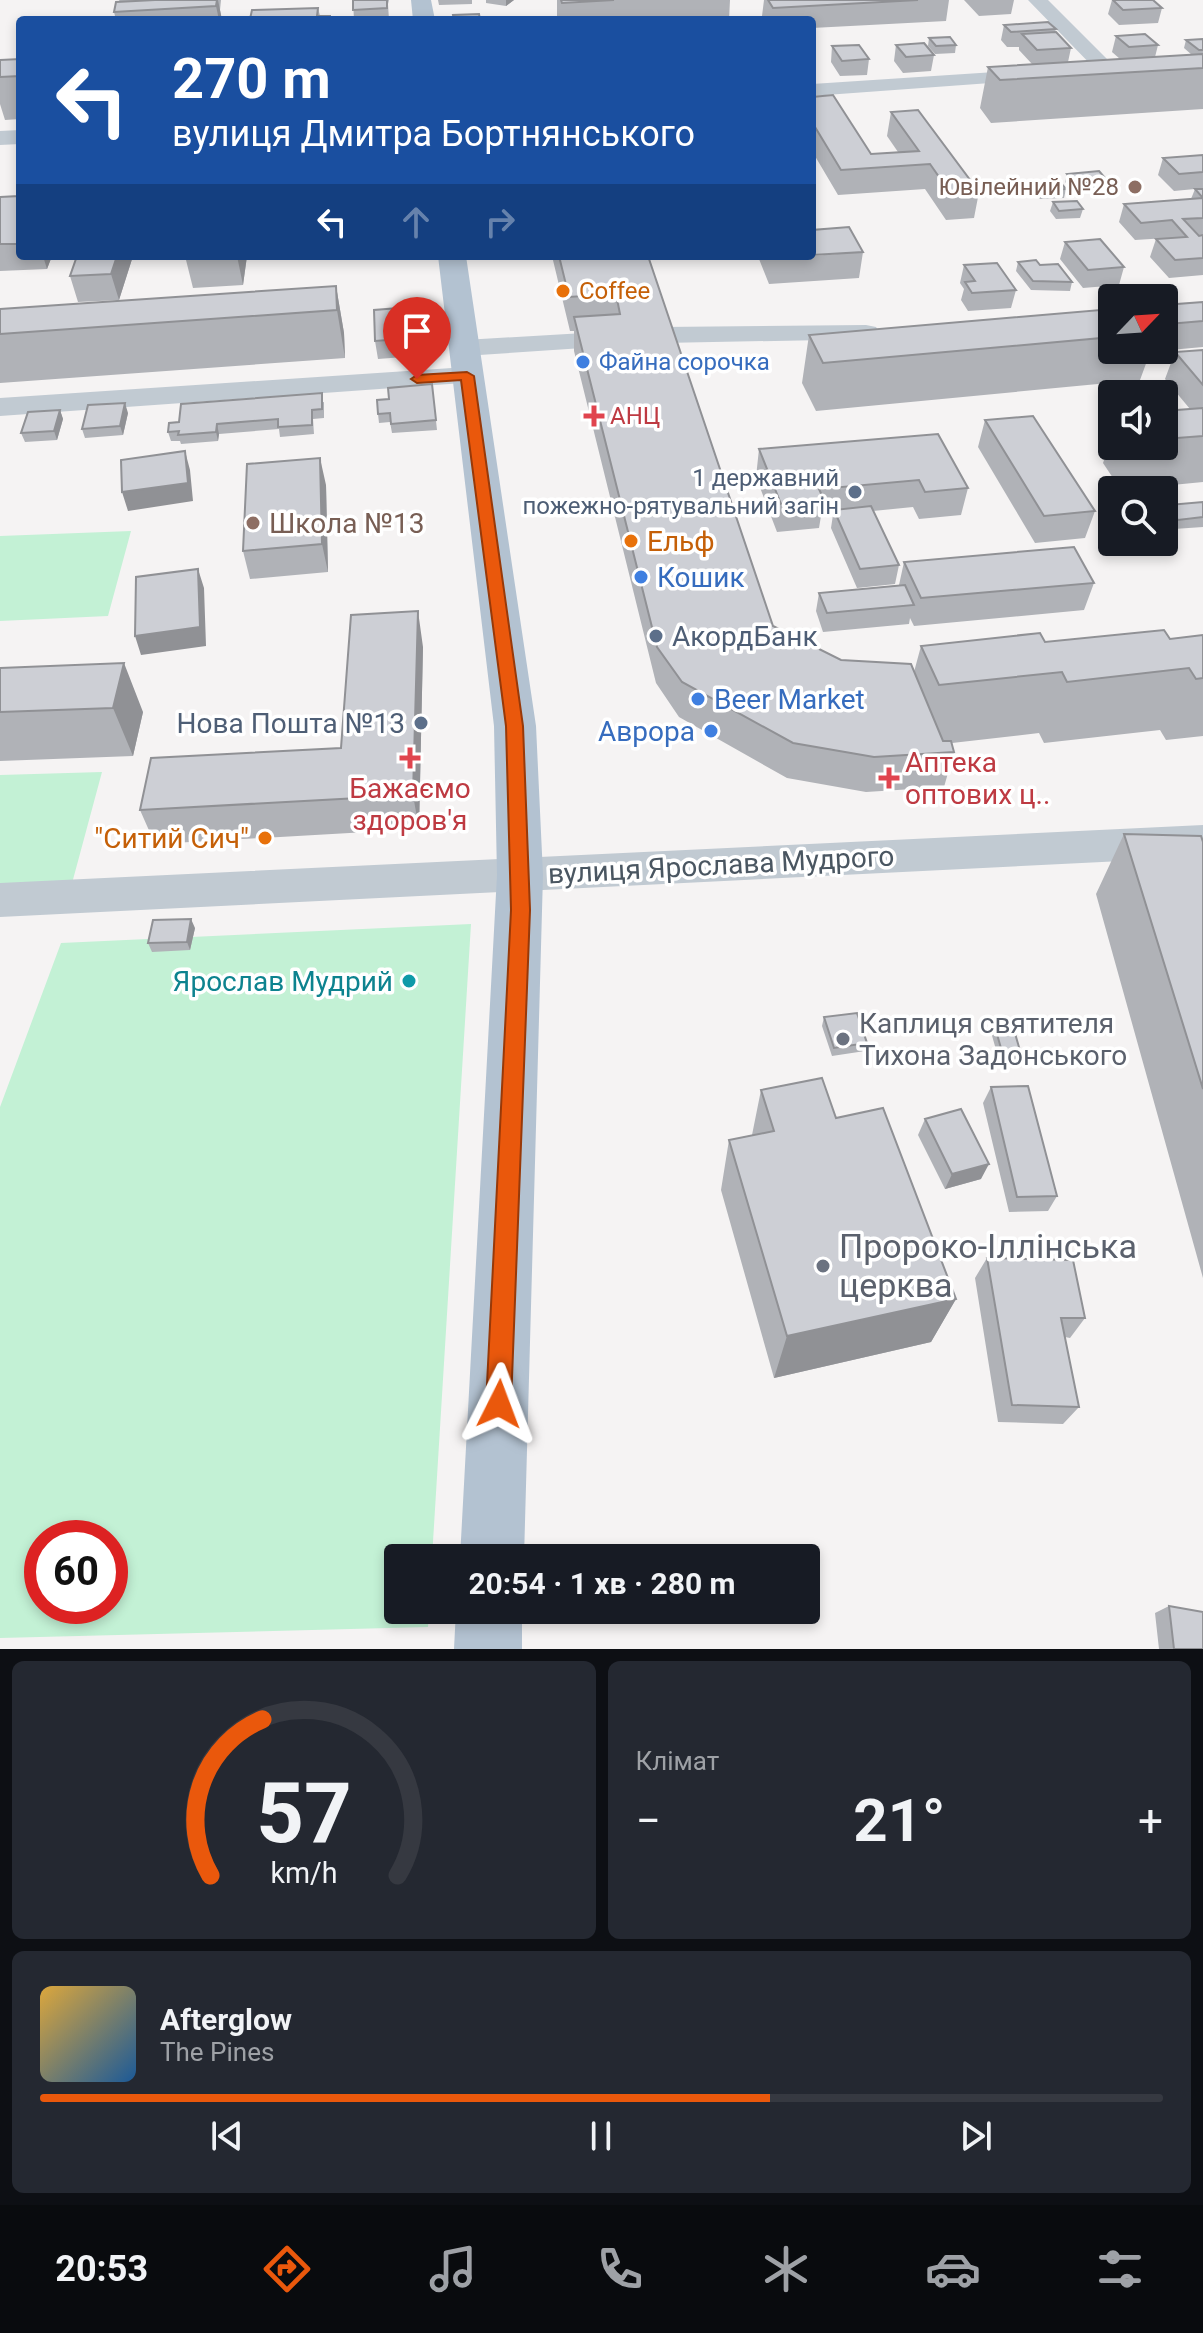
<!DOCTYPE html>
<html lang="uk">
<meta charset="utf-8">
<style>
:root{--surface:#171b24;--page:#242831;--text:#f1f3f6;--muted:#9ea1a6;--line:#363941;--accent:#ea580c}
body{margin:0;font-family:Roboto,sans-serif;background:var(--page);color:var(--text);height:100vh;display:flex;flex-direction:column;font-size:30px;white-space:nowrap}
*{box-sizing:border-box;margin:0}
p{font-size:26px;color:var(--muted)}
.icon{flex:none;width:44px;height:44px;fill:none;stroke:currentColor;stroke-width:2;stroke-linecap:round;stroke-linejoin:round}
.map{position:relative;height:1649px;overflow:hidden}
.panel{display:flex;flex-direction:column;gap:12px;padding:12px;background:#0d0f14;flex:1}
.panel>*{flex:none}
.top-card{position:absolute;left:16px;top:16px;width:800px;height:244px;border-radius:8px;box-shadow:0 4px 12px #0003;background:#1a4fa0;color:#fff;overflow:hidden}
.needle{width:52px;rotate:65deg}
.buttons{position:absolute;left:1098px;top:284px;display:grid;gap:16px}
.buttons a{display:grid;place-items:center;width:80px;height:80px;border-radius:8px;background:var(--surface);box-shadow:0 4px 12px #0003;font-size:40px}
.speed{position:absolute;left:24px;top:1520px;display:flex;gap:16px;font-size:40px;font-weight:700;text-align:center}
.speed>*{display:grid;place-content:center;width:104px;height:104px;border-radius:50%;background:var(--surface);box-shadow:0 4px 12px #0003;line-height:1}
.speed .limit{border:12px solid #d22;background:#fff;color:#111}
.pin{position:absolute;display:grid;place-items:center;width:68px;height:68px;color:#fff;margin:-82px -34px;border-radius:50% 50% 50% 0;rotate:-45deg;box-shadow:0 0 8px #0007}
.pin .icon{rotate:45deg}
.me{position:absolute;width:88px;margin:-44px;rotate:3deg;stroke-linejoin:round;filter:drop-shadow(0 0 6px #0008)}
.turn{display:flex;align-items:center;gap:28px;height:168px;padding:0 24px;font-size:36px}
.turn .icon{width:104px;height:104px;stroke-width:2.5}
.turn b{display:block;font-size:56px;line-height:68px}
.lanes{display:flex;align-items:center;height:76px;padding:0 24px;background:#0003;justify-content:center;gap:40px;direction:ltr}
.lanes .off{opacity:.35}
.big{font-size:60px;font-weight:700;line-height:1.1}
.panel .widget{flex:1;display:flex;flex-direction:column;justify-content:center;gap:12px;min-width:0;padding:0 28px;border-radius:12px;background:var(--page)}
.panel .dial{align-items:center;gap:0}
.dial svg{height:208px;overflow:visible;fill:none;stroke:var(--line);stroke-width:7;stroke-linecap:round;text-anchor:middle}
.dial text{fill:var(--text);stroke:none}
.song{display:flex;align-items:center;gap:24px}
.cover{width:96px;height:96px;border-radius:12px;background:linear-gradient(135deg,hsl(40 70% 55%),hsl(210 70% 35%))}
.played{height:8px;border-radius:4px;background:linear-gradient(90deg,var(--accent) 65%,var(--line) 65%)}
.keys{display:flex;justify-content:space-around;direction:ltr}
.heat{display:flex;justify-content:space-between;align-items:center;font-size:44px;direction:ltr}
.panel .tiles{flex:1;display:grid;gap:12px;grid-template-columns:1fr 1fr}
.widget:last-child{grid-column:span 2}
.trip{position:absolute;left:384px;top:1544px;width:436px;height:80px;border-radius:8px;background:var(--surface);box-shadow:0 4px 12px #0003;font-weight:700;line-height:80px;text-align:center}
.tabs{display:flex;height:128px;justify-content:space-around;align-items:center;background:#090b0e;color:var(--muted)}
.tabs .icon{width:56px;height:56px}
.tabs .on{color:var(--accent)}
.tabs b{font-size:36px;color:var(--text)}
.map>svg:first-child{display:block}
</style>
<div class="map">
<svg width="1203" height="1649" viewBox="0 0 1203 1649">
<rect width="100%" height="100%" fill="#f5f3f3"/>
<path fill="#c3f1d5" fill-rule="evenodd" d="M131,531L108,616L0,621V536Z
M102,772L71,887L0,888V775Z
M471,924L432,1558H398V1610H429L428,1627L0,1638V1107L61,943ZM42,1538H110V1606H42Z"/>
<g fill="none" stroke-linecap="round" stroke-linejoin="round">
<path fill="#c1cad2" fill-rule="evenodd" d="M1028,0H1048L1114,66L1117,70L1114,74H1100Z
M1039,69L1049,75L1046,79L812,96V84Z
M20,130V144L0,145V131Z
M866,325L876,327L880,333L876,339L662,343L652,341L648,335L652,329L662,327Z
M618,331L628,333L632,339L628,345L464,356L454,354L450,348L454,342L464,340Z
M467,367L477,370L481,376L477,382L0,416V398Z
M1203,825V857L0,917V883Z"/>
<path fill="#b3c2d1" fill-rule="evenodd" d="M411,0H431L435,20H413Z
M438,256H466L536,726L543,875L524,1558H460L497,875L494,726Z
M456,1610H522V1649H454Z"/>
</g>
<path fill="#b0b2b7" d="M119,0H221L220,10L222,20H116L114,12L120,2Z
M353,0H389L388,4L389,20H354Z
M438,0H472V4L439,5Z
M486,0H514L506,6L486,3Z
M549,0H730L729,20H557V0Z
M764,0H949L946,21L812,28V20H765L762,16Z
M964,0H1014L1011,14L979,16Z
M1112,0H1153L1162,8L1158,23L1119,25L1108,14Z
M318,8L320,16H330L331,20H251L250,19Z
M1004,25L1056,29L1055,32L1071,48L1068,62L1120,59L1112,52L1116,36L1158,45L1155,57L1192,55L1184,48L1186,40L1203,39V109L991,123L980,108L988,67L1032,64L1019,50V47H1007L1001,40Z
M929,38L956,45L955,53L935,54L928,46Z
M896,45L934,55L931,71L903,73L894,61Z
M832,46L869,59L867,75L840,76L831,62Z
M20,59V119L5,120L0,104V60Z
M812,97L871,154L898,152L887,136L891,112L979,192L974,218L946,220L925,189L838,195L812,151Z
M1203,155V235H1198H1203V275L1169,278L1150,257L1156,239L1167,238L1135,240L1119,222L1124,204L1191,199L1195,189L1174,191L1158,175L1163,158Z
M1067,174L1105,178L1103,187L1071,189L1065,182Z
M1035,182L1066,189L1064,198L1040,199L1033,191Z
M20,193V256H52L47,269L0,271V197L19,196Z
M1053,202L1083,209L1080,218L1056,219L1050,211Z
M1065,242L1124,267L1119,285L1083,288L1060,259Z
M863,252L859,278L769,284L759,259V256H812Z
M77,256H133L119,300L78,302L70,276Z
M185,256H247L243,285L193,288Z
M552,256H648L773,626L841,660L914,672L921,646L1170,639L1203,635V736L1166,740L1160,730L1044,743L1039,733L952,743L954,752L944,787L866,792L787,778L679,717L656,683L574,351V331H570Z
M1018,262L1040,265L1072,282L1070,291L1031,290L1016,271Z
M964,265L1016,290L1011,308L968,311L961,300L964,289L960,283Z
M336,286L344,333L345,358L0,383V309Z
M1203,302V347L1159,351L1158,350H1164V305Z
M424,306L429,355L378,359L375,341Z
M1112,309V350H1151L1140,380L816,411L802,383L809,335Z
M1203,350V482L1121,490L1103,463L1112,436V446H1164V411L1190,409L1165,379L1175,352Z
M432,384L437,430L392,433L390,422L379,423L378,414L389,399Z
M324,402V418L313,419L314,434L280,437L279,429L219,434L218,441L181,444L180,441H171L168,432Z
M60,410L63,419L57,440L25,442L21,433Z
M128,413L123,435L85,438L82,429Z
M985,420L1095,511L1085,538L1035,543L978,447Z
M759,449L968,488L961,515L919,519L913,507L873,511L899,565L895,584L857,588L831,528L833,515L821,516L819,528L777,532L756,477Z
M326,485L328,572L250,579L243,551Z
M1203,502V527L1174,529L1164,515L1168,505Z
M904,562L1094,583L1084,610L914,626L910,618L909,624L823,632L816,611L819,593L899,585Z
M423,647L419,829L155,844L140,810L341,748Z
M0,668L143,712L133,756L0,761Z
M1124,834L1203,842V1278L1096,894Z
M195,928L190,950L152,952L148,943Z
M824,1017L867,1043L865,1051L832,1056L822,1026Z
M994,1024L1021,1054L1017,1063L1000,1064L991,1032Z
M991,1087L1057,1196L1048,1211L1009,1212L983,1103Z
M761,1090L836,1118L956,1299L931,1342L774,1378L721,1190L729,1140L752,1135Z
M925,1119L981,1179L945,1189L918,1135Z
M987,1258L1085,1318L1070,1338L1065,1337L1079,1407L1063,1424L998,1422L975,1278Z
M1169,1606L1203,1649H1159L1155,1613Z"/>
<path fill="#909195" d="M217,0H218L222,20H219L216,6Z
M506,0H514L506,6Z
M43,256H52L47,269Z
M117,256H133L119,300L111,274Z
M237,256H247L243,285Z
M336,286L344,333L345,358L337,310Z
M125,403L128,413L123,435L120,426Z
M60,410L63,419L57,440L54,431Z
M217,424L219,434L218,441L216,432Z
M185,451L190,470L193,501L128,511L122,492Z
M320,458L326,485L328,572L322,544Z
M198,569L204,588L206,646L141,655L135,636Z
M418,611L423,647L419,829L413,795Z
M124,663L143,712L133,756L113,708Z
M191,919L195,928L190,950L187,942Z
M989,1164L981,1179L945,1189L952,1174Z
M956,1299L931,1342L774,1378L787,1336Z"/>
<path fill="#cdcfd5" stroke="#909195" stroke-width="2" d="M155,0H217L216,6L114,12L116,2Z
M353,0H387V8L353,10Z
M561,0H614L562,3Z
M768,0H918L773,8Z
M1113,0H1153L1162,8L1123,10Z
M318,8L317,16H330V20H292V17L250,19L252,10Z
M479,14L480,20H454L453,15Z
M1048,22L1056,29L1011,32L1004,25Z
M1056,32L1071,48L1037,50L1022,34Z
M1145,34L1158,45L1129,47L1116,36Z
M950,37L956,45L936,46L929,38Z
M1203,39V50H1199L1186,40Z
M924,43L934,55L906,57L896,45Z
M859,45L869,59L842,61L832,46Z
M1203,54V68L1000,80L988,67Z
M20,59V76L0,77V60Z
M833,95L871,154L919,151L891,112L918,110L979,192L951,194L930,164L841,170L812,122V97Z
M1203,155V172L1179,174L1163,158Z
M1099,171L1105,178L1073,181L1067,174Z
M1059,181L1066,189L1042,191L1035,182Z
M1195,189H1203V198Z
M20,193V244H0V197L19,196Z
M1203,198V218L1183,219L1199,236L1203,235V258L1175,260L1156,239L1187,237L1172,220L1141,223L1124,204Z
M1077,201L1083,209L1059,211L1053,202Z
M849,227L863,252L812,255V230Z
M1100,239L1124,267L1088,270L1065,242Z
M77,256H117L111,274L70,276Z
M559,256H648L773,626L841,660L911,664L943,741H951L954,752L874,757L793,743L682,682L657,647L574,317L620,314L618,304L615,294L569,297Z
M771,256H805L772,258Z
M1036,260L1040,265L1058,264L1072,282L1033,281L1018,262Z
M997,263L1016,290L972,293L965,282L975,281L964,265Z
M336,286L337,310L0,334V309Z
M1203,302V321L1168,324L1164,319V305Z
M424,306L427,337L375,341L374,310Z
M1112,309V337L823,363L809,335Z
M1203,350V385L1175,352Z
M432,384L436,420L391,424L390,413L378,414L377,400L389,399L388,388Z
M322,393V409L312,410V425L278,427V419L217,424L216,432L178,435L179,431L168,432L169,423L179,422L181,404Z
M125,403L120,426L82,429L88,405Z
M1203,408V436L1164,439V411Z
M60,410L54,431L21,433L28,412Z
M1033,416L1095,511L1044,516L985,420Z
M938,434L968,488L925,492L919,480L819,489L824,500L781,504L759,449Z
M185,451L188,483L122,492L121,460Z
M320,458L322,544L243,551L247,464Z
M1203,502V517L1178,520L1168,505Z
M871,506L899,565L860,569L834,510Z
M1074,547L1094,583L921,598L904,562Z
M198,569L200,627L135,636L136,577Z
M905,585L914,605L827,613L819,593Z
M418,611L413,795L140,810L151,758L341,748L351,615Z
M1164,630L1170,639L1203,635V678L1196,679L1189,668L1067,682L1062,672L939,685L921,646L1040,633L1045,642Z
M124,663L113,708L0,712V668Z
M1124,834L1201,836L1203,842V1089Z
M191,919L187,942L148,943L153,920Z
M857,1013L867,1043L834,1048L824,1017Z
M1012,1023L1021,1054L1003,1055L994,1024Z
M822,1078L836,1118L883,1108L956,1299L787,1336L729,1140L774,1131L761,1090Z
M1028,1086L1057,1196L1017,1197L991,1087Z
M961,1109L989,1164L952,1174L925,1119Z
M987,1258L1073,1260L1085,1318H1061L1079,1407L1012,1405Z
M1169,1606L1203,1612V1649H1174Z"/>
<path fill="#ea580c" stroke="#983908" stroke-width="2" d="M467,372L474,376L523,726L530,910L511,1404L507,1413L499,1416L490,1413L486,1404L511,910L506,726L461,380L417,383L411,379L417,375Z"/>
<g fill="#8d6e63" stroke="#fff" stroke-width="3">
<circle cx="1135" cy="187" r="8"/>
<circle cx="253" cy="523" r="8"/>
</g>
<g fill="#e8710a" stroke="#fff" stroke-width="3">
<circle cx="563" cy="291" r="8"/>
<circle cx="631" cy="541" r="8"/>
<circle cx="265" cy="838" r="8"/>
</g>
<g fill="#3f7fe0" stroke="#fff" stroke-width="3">
<circle cx="583" cy="362" r="8"/>
<circle cx="641" cy="577" r="8"/>
<circle cx="698" cy="699" r="8"/>
<circle cx="711" cy="731" r="8"/>
</g>
<g fill="#e0444e" stroke="#fff" stroke-width="3">
<path d="M590 404h8v8h8v8h-8v8h-8v-8h-8v-8h8z"/>
<path d="M406 746h8v8h8v8h-8v8h-8v-8h-8v-8h8z"/>
<path d="M885 766h8v8h8v8h-8v8h-8v-8h-8v-8h8z"/>
</g>
<g fill="#5c6f8a" stroke="#fff" stroke-width="3">
<circle cx="855" cy="492" r="8"/>
<circle cx="656" cy="636" r="8"/>
<circle cx="421" cy="723" r="8"/>
</g>
<circle fill="#0f9aa8" stroke="#fff" stroke-width="3" cx="409" cy="981" r="8"/>
<g fill="#6b7280" stroke="#fff" stroke-width="3">
<circle cx="843" cy="1039" r="8"/>
<circle cx="823" cy="1266" r="8"/>
</g>
<g text-anchor="middle" dominant-baseline="central" stroke-width="7" stroke-linejoin="round" paint-order="stroke">
<g font-size="24" fill="#785e54" stroke="#fff" text-anchor="end">
<text x="1119" y="187">Ювілейний №28</text>
</g>
<g font-size="24" fill="#c56008" stroke="#fff" text-anchor="start">
<text x="579" y="291">Coffee</text>
</g>
<g font-size="24" fill="#366cbe" stroke="#fff" text-anchor="start">
<text x="599" y="362">Файна сорочка</text>
</g>
<g font-size="24" fill="#be3a42" stroke="#fff" text-anchor="start">
<text x="610" y="416">АНЦ</text>
</g>
<g font-size="24" fill="#4e5e75" stroke="#fff" text-anchor="end">
<text x="839" y="478">1 державний<tspan x="839" dy="28">пожежно-рятувальний загін</tspan></text>
</g>
<g font-size="28" fill="#785e54" stroke="#fff" text-anchor="start">
<text x="269" y="523">Школа №13</text>
</g>
<g font-size="28" fill="#c56008" stroke="#fff" text-anchor="start">
<text x="647" y="541">Ельф</text>
<text x="249" y="838" text-anchor="end">"Ситий Сич"</text>
</g>
<g font-size="28" fill="#366cbe" stroke="#fff" text-anchor="start">
<text x="657" y="577">Кошик</text>
<text x="714" y="699">Beer Market</text>
<text x="695" y="731" text-anchor="end">Аврора</text>
</g>
<g font-size="28" fill="#4e5e75" stroke="#fff" text-anchor="start">
<text x="672" y="636">АкордБанк</text>
<text x="405" y="723" text-anchor="end">Нова Пошта №13</text>
</g>
<g font-size="28" fill="#be3a42" stroke="#fff" text-anchor="start">
<text x="905" y="762">Аптека<tspan x="905" dy="32">оптових ц..</tspan></text>
<text x="410" y="788" text-anchor="middle">Бажаємо<tspan x="410" dy="32">здоров'я</tspan></text>
</g>
<g font-size="28" fill="#4a5661" stroke="#fff">
<text transform="translate(721 865) rotate(-3)">вулиця Ярослава Мудрого</text>
</g>
<g font-size="28" fill="#0d838f" stroke="#fff" text-anchor="end">
<text x="393" y="981">Ярослав Мудрий</text>
</g>
<g font-size="28" fill="#5b616d" stroke="#fff" text-anchor="start">
<text x="859" y="1023">Каплиця святителя<tspan x="859" dy="32">Тихона Задонського</tspan></text>
</g>
<g font-size="34" fill="#5b616d" stroke="#fff" text-anchor="start">
<text x="839" y="1246">Пророко-Іллінська<tspan x="839" dy="39">церква</tspan></text>
</g>
</g>
</svg>
<div class="buttons">
<a><svg class="needle" viewBox="-14 -14 28 28"><path d="M0-13l5 13h-10z" fill="#e53935"/><path d="M0 13l5-13h-10z" fill="#9ea1a6"/></svg></a>
<a><svg class="icon" aria-label="sound" viewBox="0 0 24 24"><path d="M4 9h4l5-4v14l-5-4H4zM17 9q2 3 0 6"/></svg></a>
<a><svg class="icon" aria-label="search" viewBox="0 0 24 24"><circle cx="10" cy="10" r="6"/><path d="M15 15l6 6"/></svg></a>
</div>
<div class="speed"><div class="limit">60</div></div>
<div class="pin" style="left:417px;top:379px;background:#d93025"><svg class="icon" aria-label="arrive" viewBox="0 0 24 24"><path d="M6 21V4h12l-3 4 3 4H6"/></svg></div>
<svg class="me" style="left:499px;top:1404px" viewBox="-20 -20 40 40"><path d="M0-17L14 15 0 8-14 15z" fill="#ea580c" stroke="#fff" stroke-width="4"/></svg>
<div class="trip">20:54 · 1 хв · 280 m</div>
<div class="top-card">
<div class="turn"><svg class="icon" aria-label="left" viewBox="0 0 24 24"><path d="M17 20v-9H6M10 6l-5 5 5 5"/></svg><div><b>270 m</b>вулиця Дмитра Бортнянського</div></div>
<div class="lanes"><svg class="icon" aria-label="left" viewBox="0 0 24 24"><path d="M17 20v-9H6M10 6l-5 5 5 5"/></svg><svg class="icon off" aria-label="ahead" viewBox="0 0 24 24"><path d="M12 20V5M6 11l6-6 6 6"/></svg><svg class="icon off" aria-label="right" viewBox="0 0 24 24"><path d="M7 20v-9h11M14 6l5 5-5 5"/></svg></div>
</div>
</div>
<section class="panel">
<div class="tiles">
<div class="widget dial"><svg viewBox="0 0 100 80">
<path d="M14 69A42 42 0 1 1 86 69"/>
<path d="M14 69A42 42 0 0 1 34 9" stroke="#ea580c"/>
<text x="50" y="56" font-size="32" font-weight="700">57</text>
<text x="50" y="72" font-size="11">km/h</text>
</svg></div>
<div class="widget"><p>Клімат</p>
<div class="heat"><a>−</a><b class="big">21°</b><a>+</a></div>
</div>
<div class="widget">
<div class="song"><i class="cover"></i><div><b>Afterglow</b><p>The Pines</p></div></div>
<div class="played"></div>
<div class="keys"><svg class="icon" aria-label="previous" viewBox="0 0 24 24"><path d="M18 5L8 12l10 7zM5 5v14"/></svg><svg class="icon" aria-label="pause" viewBox="0 0 24 24"><path d="M8 5v14M16 5v14"/></svg><svg class="icon" aria-label="next" viewBox="0 0 24 24"><path d="M6 5l10 7-10 7zM19 5v14"/></svg></div>
</div>
</div>
</section>
<nav class="tabs">
<b>20:53</b>
<svg class="icon on" aria-label="directions" viewBox="0 0 24 24"><path d="M12 3l9 9-9 9-9-9zM9 14v-3h6M13 9l2 2-2 2"/></svg>
<svg class="icon" aria-label="music" viewBox="0 0 24 24"><path d="M9 18V5l10-2v13"/><circle cx="6" cy="18" r="3"/><circle cx="16" cy="16" r="3"/></svg>
<svg class="icon" aria-label="phone" viewBox="0 0 24 24"><path d="M5 4h4l2 5-3 2q2 4 5 5l2-3 5 2v4C11 20 4 13 5 4z"/></svg>
<svg class="icon" aria-label="climate" viewBox="0 0 24 24"><path d="M12 3v18M4 7l16 10M4 17L20 7"/></svg>
<svg class="icon" aria-label="car" viewBox="0 0 24 24"><path d="M5 17H2v-5l4-1 3-4h7l3 4 3 1v5h-3M9 17h6M6 11h13"/><circle cx="7" cy="17" r="2"/><circle cx="17" cy="17" r="2"/></svg>
<svg class="icon" aria-label="filters" viewBox="0 0 24 24"><path d="M4 7h16M4 17h16"/><circle cx="9" cy="7" r="2"/><circle cx="15" cy="17" r="2"/></svg>
</nav>
